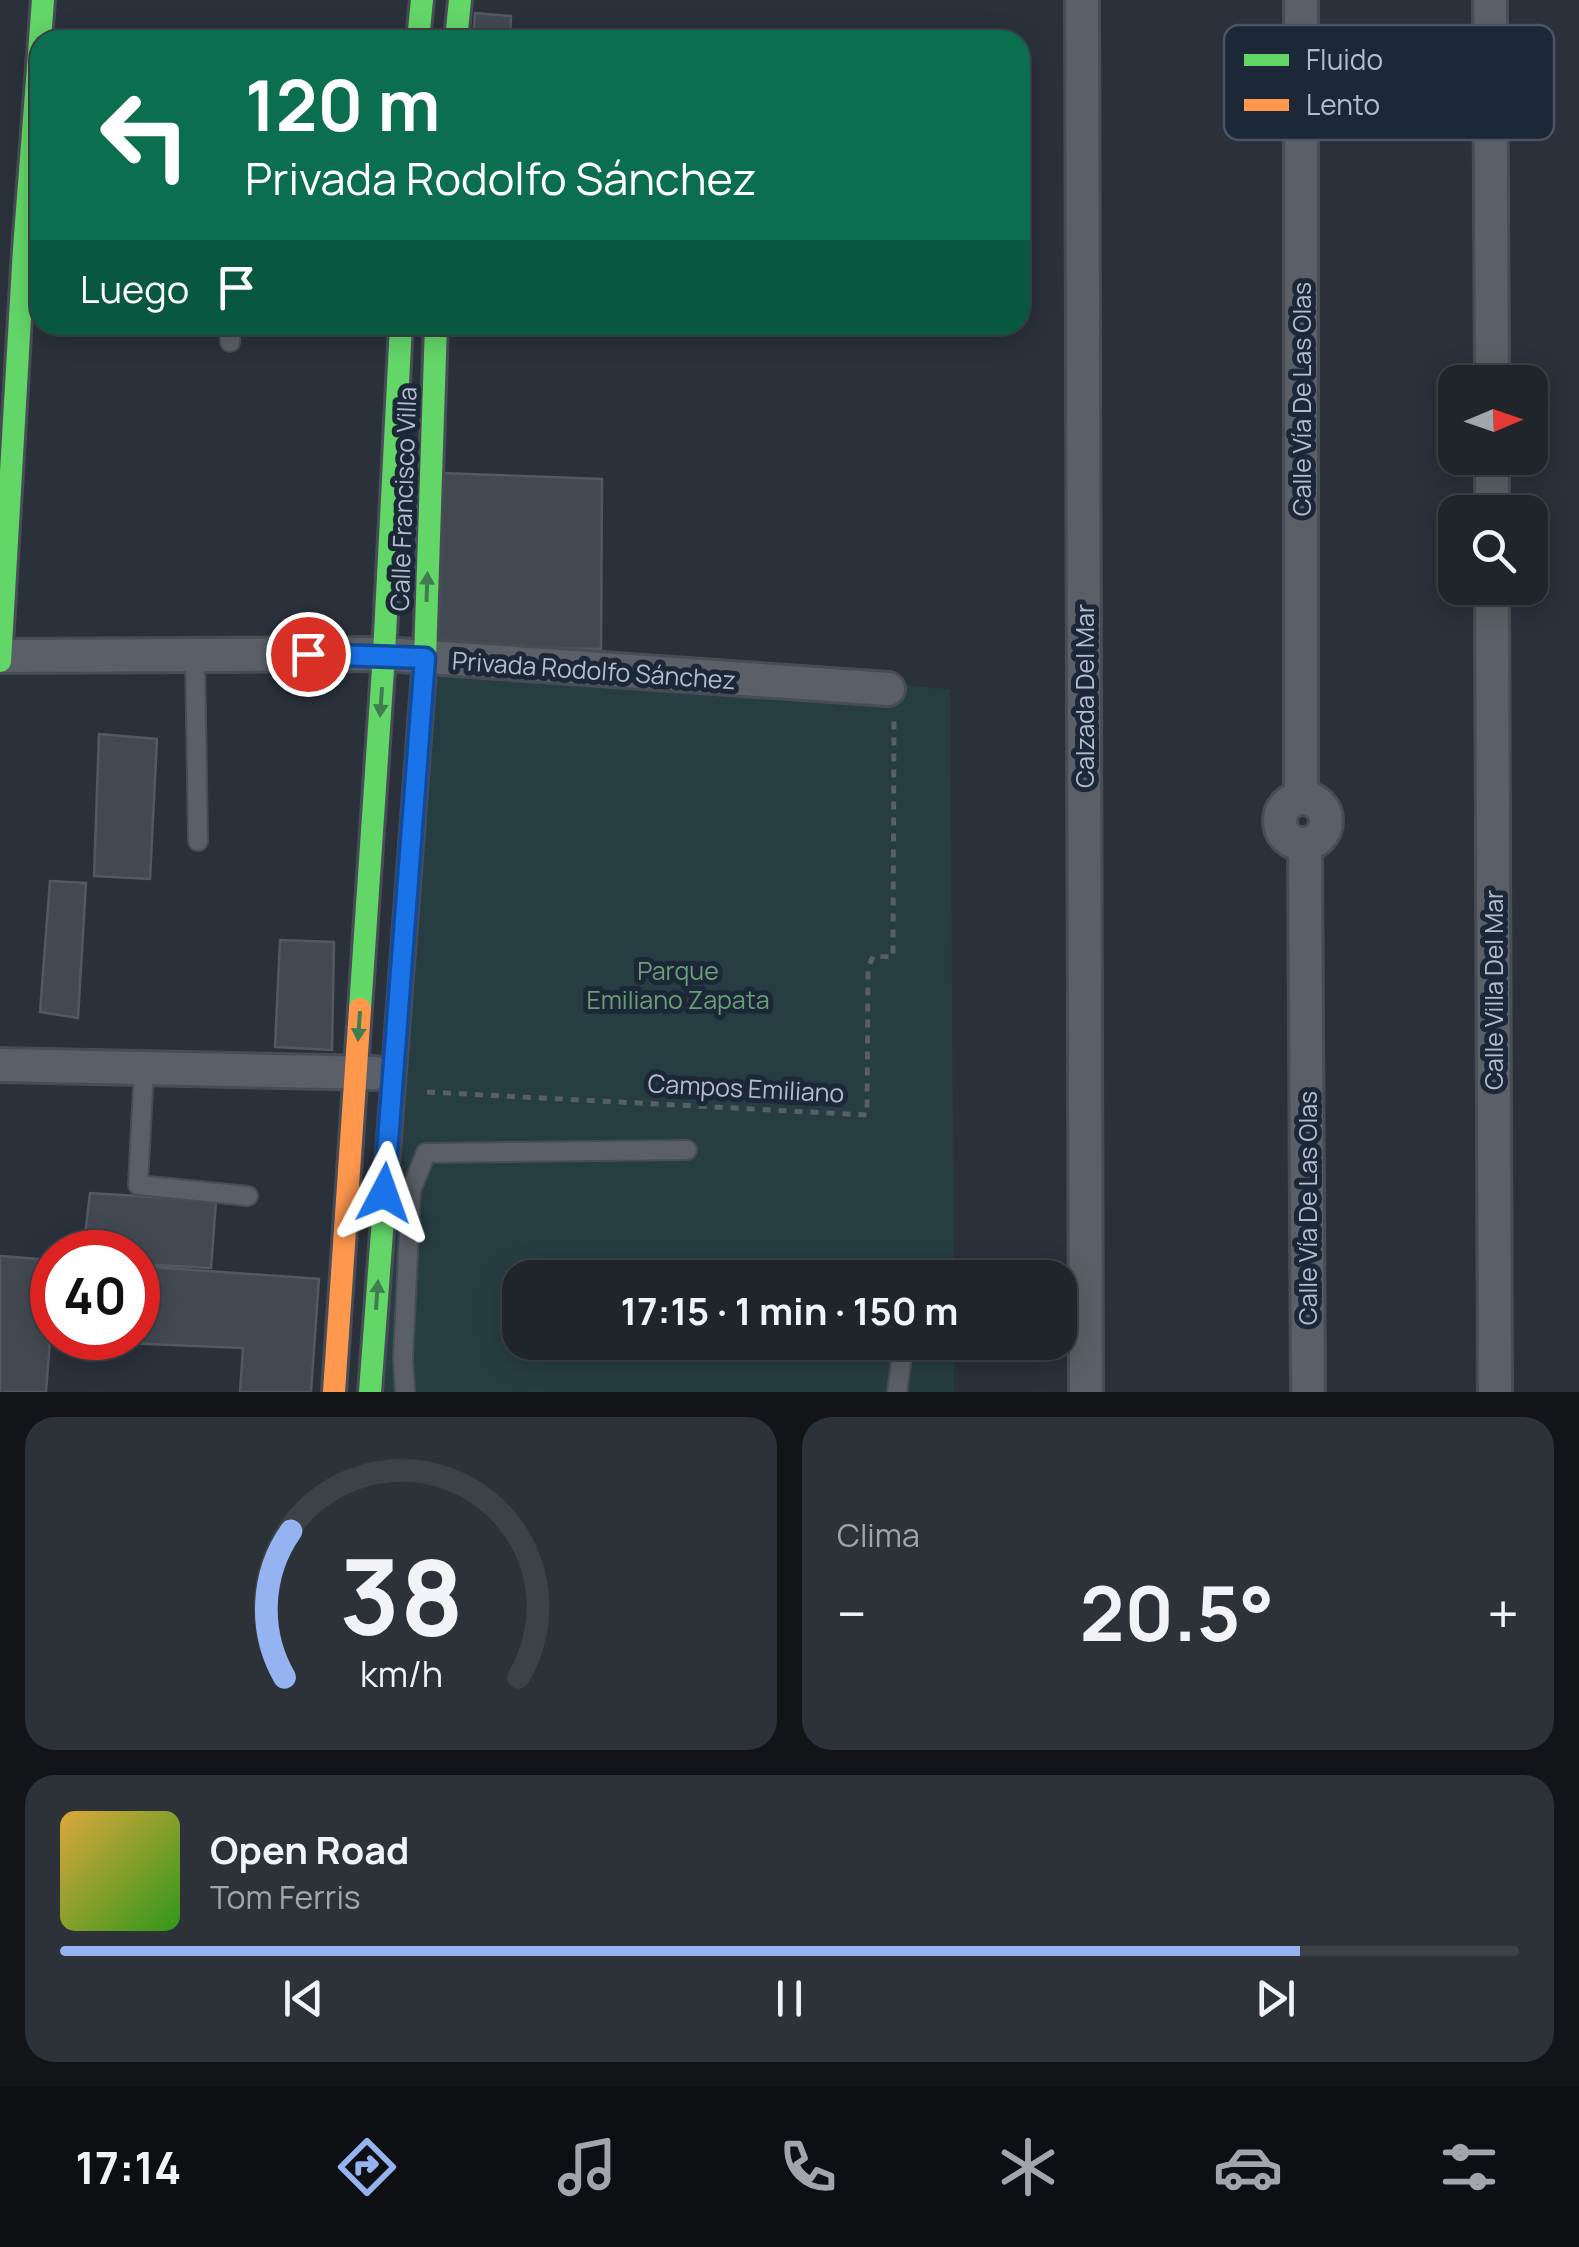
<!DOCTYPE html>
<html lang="es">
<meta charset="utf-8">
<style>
:root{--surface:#20252c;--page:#2d3138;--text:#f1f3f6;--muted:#a2a5a9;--line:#3d4248;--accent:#95b2f1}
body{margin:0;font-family:Manrope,sans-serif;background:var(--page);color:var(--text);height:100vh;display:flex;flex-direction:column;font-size:38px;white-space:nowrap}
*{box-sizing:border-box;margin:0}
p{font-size:32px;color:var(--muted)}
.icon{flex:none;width:55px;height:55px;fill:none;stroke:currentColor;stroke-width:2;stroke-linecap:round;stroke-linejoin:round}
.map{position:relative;height:1392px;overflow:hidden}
.details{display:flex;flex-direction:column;gap:25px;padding:25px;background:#121418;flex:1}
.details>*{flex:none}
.guide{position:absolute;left:30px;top:30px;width:1000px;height:305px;border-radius:30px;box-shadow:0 5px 25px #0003,0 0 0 2px var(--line);background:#0b6e4f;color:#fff;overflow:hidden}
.needle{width:65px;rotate:88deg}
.tools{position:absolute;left:1438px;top:365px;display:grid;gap:20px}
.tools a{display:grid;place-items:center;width:110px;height:110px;border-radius:20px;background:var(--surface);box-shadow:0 5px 25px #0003,0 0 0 2px var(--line);font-size:50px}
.speed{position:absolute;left:30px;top:1230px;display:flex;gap:20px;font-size:50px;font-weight:700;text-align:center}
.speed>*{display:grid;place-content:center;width:130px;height:130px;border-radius:50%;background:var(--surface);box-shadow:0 5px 25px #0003,0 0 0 2px var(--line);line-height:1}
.speed .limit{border:15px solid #d22;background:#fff;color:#111}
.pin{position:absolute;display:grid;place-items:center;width:85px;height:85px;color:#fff;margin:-42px;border:5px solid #fff;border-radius:50%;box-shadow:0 2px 10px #0007}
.me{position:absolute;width:110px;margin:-55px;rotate:4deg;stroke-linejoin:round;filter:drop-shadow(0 0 8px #0008)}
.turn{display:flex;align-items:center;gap:35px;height:210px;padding:0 50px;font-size:45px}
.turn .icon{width:130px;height:130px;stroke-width:2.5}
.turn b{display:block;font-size:70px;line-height:85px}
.then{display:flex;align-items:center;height:95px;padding:0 50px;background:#0003;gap:20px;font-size:38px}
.big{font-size:75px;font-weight:700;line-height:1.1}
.details .tile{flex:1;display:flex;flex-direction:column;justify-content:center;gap:15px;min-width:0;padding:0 35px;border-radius:30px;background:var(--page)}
.details .dial{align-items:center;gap:0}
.dial svg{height:260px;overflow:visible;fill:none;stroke:var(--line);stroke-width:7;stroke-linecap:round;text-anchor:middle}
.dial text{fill:var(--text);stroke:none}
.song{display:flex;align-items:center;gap:30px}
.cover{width:120px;height:120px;border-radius:15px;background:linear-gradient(135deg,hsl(40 70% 55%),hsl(110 70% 35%))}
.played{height:10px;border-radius:5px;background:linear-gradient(90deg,var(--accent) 85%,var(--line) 85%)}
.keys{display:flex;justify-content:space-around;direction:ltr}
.heat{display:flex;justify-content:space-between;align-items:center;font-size:55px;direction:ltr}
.details .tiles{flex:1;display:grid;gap:25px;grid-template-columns:1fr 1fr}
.tile:last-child{grid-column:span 2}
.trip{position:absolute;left:502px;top:1260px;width:575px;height:100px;border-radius:30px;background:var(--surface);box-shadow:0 5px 25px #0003,0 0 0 2px var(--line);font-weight:700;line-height:100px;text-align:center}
.tab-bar{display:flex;height:160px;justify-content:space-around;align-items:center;background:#0d0f12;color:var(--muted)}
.tab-bar .icon{width:70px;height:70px}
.tab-bar .active{color:var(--accent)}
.tab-bar b{font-size:45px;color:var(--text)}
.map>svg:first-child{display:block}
</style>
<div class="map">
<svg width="1579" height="1392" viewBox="0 0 1579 1392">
<rect width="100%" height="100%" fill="#2a313b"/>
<path fill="#263e42" d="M453,647L601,649L950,690L954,1277L520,1278V1342L954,1343V1392H379L424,689Z"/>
<path fill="#434952" stroke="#525962" stroke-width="2.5" d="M475,13L511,16L510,40H473Z
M441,473L602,479L601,649L453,647L437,638Z
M99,734L157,739L150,879L94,876Z
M50,881L86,883L78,1018L40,1012Z
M280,940L334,942L332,1050L275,1047Z
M90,1193L216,1201L211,1268L138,1264V1252H83Z
M0,1256L52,1260V1338H138V1266L319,1279L311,1392H240L243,1348L50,1340L46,1392H0Z"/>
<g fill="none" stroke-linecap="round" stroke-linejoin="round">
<defs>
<path id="lane" d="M230,342L231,325
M195,655L198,841
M144,1068L138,1185L248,1196
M405,1392L403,1358L411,1190L426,1153L687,1150
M897,1392L904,1342"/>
<path id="street" d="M1082,0L1086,1392
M1301,0V797
M1490,0L1492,382
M1492,458V512
M1492,588L1495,1392
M0,656L384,654L888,689
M1280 821a23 23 0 1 1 46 0a23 23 0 1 1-46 0Z
M1305,845L1308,1392
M0,1065L374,1073"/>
<path id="fast" d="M40,40L43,0
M418,40L422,0
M456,40L460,0
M0,661L24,249L40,41
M360,1009L384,654L401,325
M370,1392L425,658L436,325"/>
<path id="slow" d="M334,1392L360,1009"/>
</defs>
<use href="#lane" stroke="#484d55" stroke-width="22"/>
<use href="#street" stroke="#484d55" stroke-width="38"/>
<use href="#fast" stroke="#484d55" stroke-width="28"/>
<use href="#slow" stroke="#484d55" stroke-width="28"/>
<path stroke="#585f66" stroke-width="5" stroke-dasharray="8 8" stroke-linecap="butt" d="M427,1092L867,1115L868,969L873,956L893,957L894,717"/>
<use href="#lane" stroke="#5b6068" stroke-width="18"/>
<use href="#street" stroke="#5b6068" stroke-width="32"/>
<use href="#fast" stroke="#63d668" stroke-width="22"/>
<use href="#slow" stroke="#ff974d" stroke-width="22"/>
</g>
<defs><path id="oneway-solid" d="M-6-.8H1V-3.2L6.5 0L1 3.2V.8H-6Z" transform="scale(2.5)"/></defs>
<g fill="#407e50">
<use href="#oneway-solid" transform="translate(427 587) rotate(-88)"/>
<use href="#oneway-solid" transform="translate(381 702) rotate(94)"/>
<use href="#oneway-solid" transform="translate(359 1026) rotate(94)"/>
<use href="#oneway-solid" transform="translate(377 1295) rotate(-86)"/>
</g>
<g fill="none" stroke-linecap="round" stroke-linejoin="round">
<defs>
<path id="route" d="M308,654L425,658L384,1193"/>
</defs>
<use href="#route" stroke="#114b97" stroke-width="25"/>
<use href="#route" stroke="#1a73e8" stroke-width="18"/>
</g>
<g text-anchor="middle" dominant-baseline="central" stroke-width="10" stroke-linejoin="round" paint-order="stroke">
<g font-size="25" fill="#b4bdcc" stroke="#1c2737">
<text transform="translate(1301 399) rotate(-90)">Calle Vía De Las Olas</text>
<text transform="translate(403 499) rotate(-88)">Calle Francisco Villa</text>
<text transform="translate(594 670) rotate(4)">Privada Rodolfo Sánchez</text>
<text transform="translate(1084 696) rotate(-90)">Calzada Del Mar</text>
<text transform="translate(1493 990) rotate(-90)">Calle Villa Del Mar</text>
<text transform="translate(746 1088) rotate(3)">Campos Emiliano</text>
<text transform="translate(1307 1208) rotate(-90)">Calle Vía De Las Olas</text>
</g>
<g font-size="25" fill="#699f75" stroke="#1c2737">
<text x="678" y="970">Parque<tspan x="678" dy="29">Emiliano Zapata</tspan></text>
</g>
</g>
<rect x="1224" y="25" width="330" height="115" rx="15" fill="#1c2737" stroke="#4a5464" stroke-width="2.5"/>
<rect x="1244" y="54" width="45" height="12" fill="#63d668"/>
<rect x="1244" y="99" width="45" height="12" fill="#ff974d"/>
<g font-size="28" fill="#b4bdcc">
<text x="1306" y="70">Fluido</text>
<text x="1306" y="115">Lento</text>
</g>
</svg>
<div class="tools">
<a><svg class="needle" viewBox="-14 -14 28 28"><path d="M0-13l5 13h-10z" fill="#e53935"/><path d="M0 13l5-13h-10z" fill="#a2a5a9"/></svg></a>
<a><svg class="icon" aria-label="search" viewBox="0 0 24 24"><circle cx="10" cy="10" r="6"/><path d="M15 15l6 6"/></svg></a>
</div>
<div class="speed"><div class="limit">40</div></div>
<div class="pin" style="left:308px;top:654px;background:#d93025"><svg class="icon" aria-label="arrive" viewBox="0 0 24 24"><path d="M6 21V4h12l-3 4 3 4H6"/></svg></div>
<svg class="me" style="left:384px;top:1193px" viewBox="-20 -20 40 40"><path d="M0-17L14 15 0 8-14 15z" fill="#1a73e8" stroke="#fff" stroke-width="4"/></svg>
<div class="trip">17:15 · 1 min · 150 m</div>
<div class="guide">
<div class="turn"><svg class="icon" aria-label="left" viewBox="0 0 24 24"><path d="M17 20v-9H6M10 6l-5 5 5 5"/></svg><div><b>120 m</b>Privada Rodolfo Sánchez</div></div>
<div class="then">Luego<svg class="icon" aria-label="arrive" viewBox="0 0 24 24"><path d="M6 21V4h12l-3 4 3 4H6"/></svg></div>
</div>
</div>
<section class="details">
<div class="tiles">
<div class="tile dial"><svg viewBox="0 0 100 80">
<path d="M14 69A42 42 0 1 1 86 69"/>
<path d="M14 69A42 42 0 0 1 16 24" stroke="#95b2f1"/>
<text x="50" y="56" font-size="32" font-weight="700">38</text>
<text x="50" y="72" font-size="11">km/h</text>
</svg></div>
<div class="tile"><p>Clima</p>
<div class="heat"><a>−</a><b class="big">20.5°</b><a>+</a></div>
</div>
<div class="tile">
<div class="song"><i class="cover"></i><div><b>Open Road</b><p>Tom Ferris</p></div></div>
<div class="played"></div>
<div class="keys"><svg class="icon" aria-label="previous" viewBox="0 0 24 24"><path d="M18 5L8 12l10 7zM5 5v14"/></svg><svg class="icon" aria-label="pause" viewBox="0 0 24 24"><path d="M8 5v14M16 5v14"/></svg><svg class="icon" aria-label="next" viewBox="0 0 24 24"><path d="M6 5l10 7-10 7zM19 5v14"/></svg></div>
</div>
</div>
</section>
<nav class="tab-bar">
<b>17:14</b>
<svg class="icon active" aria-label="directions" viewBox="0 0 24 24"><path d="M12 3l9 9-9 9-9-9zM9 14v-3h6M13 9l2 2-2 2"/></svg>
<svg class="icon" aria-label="music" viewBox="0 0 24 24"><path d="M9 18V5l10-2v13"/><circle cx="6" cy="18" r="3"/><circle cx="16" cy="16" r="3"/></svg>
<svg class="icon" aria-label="phone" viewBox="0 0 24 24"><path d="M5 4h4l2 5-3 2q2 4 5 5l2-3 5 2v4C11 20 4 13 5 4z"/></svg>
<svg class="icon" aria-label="climate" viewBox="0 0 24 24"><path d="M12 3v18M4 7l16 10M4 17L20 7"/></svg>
<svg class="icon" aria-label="car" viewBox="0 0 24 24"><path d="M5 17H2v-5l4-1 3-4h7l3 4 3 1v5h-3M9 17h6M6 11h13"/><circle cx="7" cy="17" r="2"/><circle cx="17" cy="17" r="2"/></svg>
<svg class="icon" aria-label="filters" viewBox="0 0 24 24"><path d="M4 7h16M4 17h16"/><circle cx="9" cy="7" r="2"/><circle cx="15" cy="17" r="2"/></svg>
</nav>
